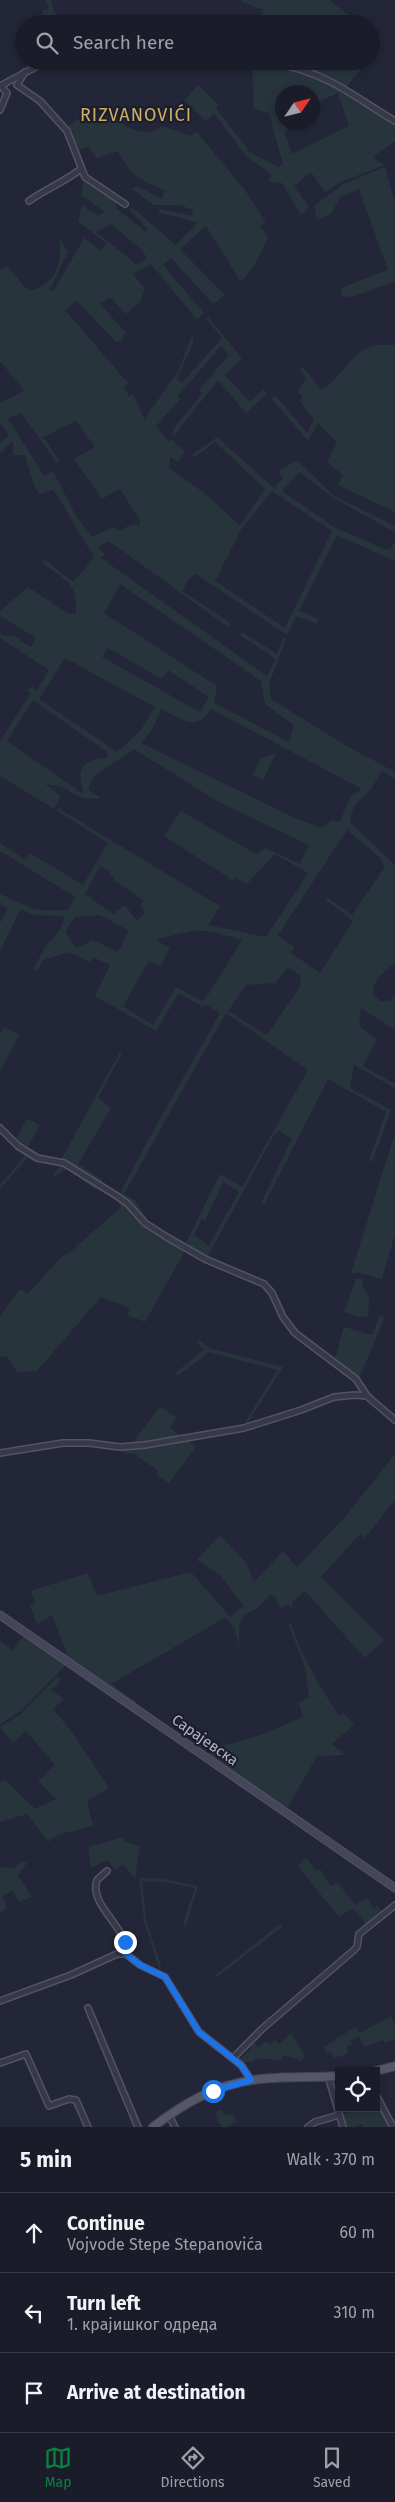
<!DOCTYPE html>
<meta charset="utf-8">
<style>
body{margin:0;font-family:"Fira Sans",sans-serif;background:#272936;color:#f1f3f6}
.controls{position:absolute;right:15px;bottom:15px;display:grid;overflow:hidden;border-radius:0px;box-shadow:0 2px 8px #0003}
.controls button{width:45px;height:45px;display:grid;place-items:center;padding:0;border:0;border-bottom:1px solid #383a47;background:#1a1c2a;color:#f1f3f6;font:25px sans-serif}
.compass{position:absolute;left:275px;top:85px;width:45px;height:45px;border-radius:50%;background:#1a1c2a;box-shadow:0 2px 8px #0003;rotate:55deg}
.stop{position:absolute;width:15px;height:15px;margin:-11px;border:4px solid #1a73e8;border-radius:50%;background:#fff}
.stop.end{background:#1a73e8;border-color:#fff;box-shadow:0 1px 5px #0008}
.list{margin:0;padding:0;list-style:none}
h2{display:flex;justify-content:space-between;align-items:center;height:65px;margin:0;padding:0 20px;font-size:21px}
h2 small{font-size:16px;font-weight:400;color:#9fa1a8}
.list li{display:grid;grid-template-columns:32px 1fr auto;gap:15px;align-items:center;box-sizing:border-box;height:80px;padding:0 20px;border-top:1px solid #383a47}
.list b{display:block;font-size:19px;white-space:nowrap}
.list p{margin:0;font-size:16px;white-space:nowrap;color:#9fa1a8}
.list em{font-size:16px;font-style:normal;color:#9fa1a8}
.icon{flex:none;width:28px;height:28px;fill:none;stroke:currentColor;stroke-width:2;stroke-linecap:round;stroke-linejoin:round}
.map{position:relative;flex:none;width:395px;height:2127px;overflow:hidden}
.search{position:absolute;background:#1a1c2a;box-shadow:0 2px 8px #0003;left:15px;right:15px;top:15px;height:55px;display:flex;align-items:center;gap:12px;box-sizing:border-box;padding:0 18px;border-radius:28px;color:#9fa1a8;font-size:19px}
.sheet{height:305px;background:#1a1c2a}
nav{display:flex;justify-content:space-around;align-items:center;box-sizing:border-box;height:70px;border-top:1px solid #383a47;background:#1a1c2a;font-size:14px;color:#9fa1a8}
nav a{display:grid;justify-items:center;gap:2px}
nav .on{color:#0b8043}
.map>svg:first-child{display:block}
.green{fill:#28343c;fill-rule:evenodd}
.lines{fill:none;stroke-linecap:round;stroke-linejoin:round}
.minor-casing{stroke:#525363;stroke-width:8}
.secondary-casing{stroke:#525363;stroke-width:9}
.primary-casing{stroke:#404251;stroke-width:10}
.minor{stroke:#373848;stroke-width:5}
.secondary{stroke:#45465b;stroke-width:7}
.primary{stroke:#555768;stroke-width:8}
.route{stroke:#1a73e8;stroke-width:6}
.labels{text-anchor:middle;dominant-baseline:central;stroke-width:4.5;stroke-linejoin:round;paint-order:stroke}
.street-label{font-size:15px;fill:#b2b3c4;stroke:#1c1e2d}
.quarter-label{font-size:18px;letter-spacing:1px;fill:#cab167;stroke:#1c1e2d}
</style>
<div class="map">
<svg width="395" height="2127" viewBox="0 0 395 2127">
<rect width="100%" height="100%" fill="#232638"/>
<g class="green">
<path d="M45 0H52L51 1 57 18 53 19 54 24H43L46 22 42 11 49 8Z"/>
<path d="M242 0H329L361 24H259L263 10 242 2Z"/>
<path d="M250 61H367L345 89 309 70Z"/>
<path d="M252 65C315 66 344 94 395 125V141L374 156 376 161 384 165 341 182 325 192 311 172 294 186 309 207 301 215 282 183 269 182 271 174 246 156 214 113 206 121 185 100 198 85 218 105 216 108 250 152 278 167 283 164 269 113 254 109ZM282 92H312L313 104 338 93 349 126 292 154 285 133 288 130 282 122Z"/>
<path d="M104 115C124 122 140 142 162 126L190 136 196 131 244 189 266 222 260 226 268 238 254 266 241 282 206 226 180 249 225 295 213 304 171 258 163 265 204 313 197 320 151 264 133 274 145 289 140 302 126 314 110 297 100 304 125 332 122 340 116 342 77 301 65 310 128 383 124 387 129 397 133 394 144 419 178 372 193 332V343L177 379 182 383 222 338 206 319 208 317 242 358 225 375 250 402 264 389 267 394 246 413 218 380 173 437 174 428 202 394 199 390 229 355 221 346 178 396 180 399 156 426 169 442 171 439 185 451 178 462 170 457 169 468 207 495 240 526 265 489 215 442 195 457 192 455 217 437 274 488 283 478 278 472 297 460 334 496 395 526V532L335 499 299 472 282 491 334 527 384 549H390L395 542V561L337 535 299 611 319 619 317 624 296 616 287 635 196 574 189 579 182 591 230 623 228 627 109 541 98 547 105 555 101 558 267 676 276 659 240 635 242 632 277 654 284 637 286 639 269 684 271 699 345 745 395 772V779L382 771 371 789 354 806 350 822 395 865V963C384 973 373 978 373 994L380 1001H389L395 995V1030L361 1008 359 1026 377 1039 363 1066 395 1084V1088L354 1065 350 1088 391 1110 372 1162 369 1160 386 1112 328 1079 264 1205 261 1203 292 1139 280 1131 275 1133 207 1258 187 1247 145 1322 127 1315 130 1308 101 1297 37 1371 17 1372 6 1356 0 1357V1316L20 1289 28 1294 62 1256 69 1253 121 1207 115 1196 118 1197 153 1131 220 1013 205 1004 203 1007 179 993 156 1031 95 996 110 965 93 957 90 962 69 952 43 960 37 971 33 970 45 947 60 930 65 916 36 915 20 910 0 951V923L8 908 0 904V894L36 910H68L75 897 0 851V843L26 860 30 853 83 885 108 843 57 811 58 808 220 906 208 925 266 937 308 873 275 854 247 884 235 877 234 881 164 836 181 811 256 854 265 848 300 864 309 845 219 802 134 749 93 777 88 790 100 797 99 799 81 798 61 786 45 784 61 796 54 809 0 776V741L31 693 26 691 32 687 37 690 49 670 0 638V633L5 636H14L31 647 36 638 0 616V611L28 587 69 614 76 613C78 582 65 581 43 563L45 560 73 582C79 573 91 565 94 555 77 533 69 512 53 490L40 494 35 488 25 455H13V441L0 453V443L9 435 0 423V403L24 391 0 361V271L7 266 25 287 32 290C57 284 63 259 59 237L68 252 50 289 53 292 84 238 100 250 107 244 78 221 82 205 99 216 105 212 81 195 84 179 117 200 116 208 146 232 148 230 129 209 133 208 176 245 198 223 158 212 159 209 193 216 192 210 181 205H154L132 189 137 186 162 199 165 190C140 180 130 176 118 151L97 158 88 147 78 150 67 127 77 120ZM111 224 142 250 147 258 137 265 96 232ZM21 413 57 463 60 462 43 437 76 421 95 447 74 459 102 499 120 489 140 520 139 526 133 524 120 530 113 527 92 537 75 514 53 471 44 476 8 418ZM272 491 332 531 285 628 215 581 242 528ZM120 584 261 681 265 704 294 725 289 742 214 703 217 686 104 613ZM108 648 162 679 168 670 209 697 200 712 102 657ZM65 658 155 707 140 731 117 752 39 699ZM33 700 107 752V758C92 758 77 764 81 782 81 786 84 788 83 794L7 741ZM161 709C182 719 195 733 211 709L362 789 350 797 340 822 332 820 321 828 297 819 141 743 153 728ZM347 830 379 857 385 867 352 915 327 897 326 900 353 921 320 973 291 953 294 947 278 935ZM100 866 109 871 114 880 144 901 140 904 145 912 137 921 125 905 113 914 85 894ZM100 915 129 931 118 952 93 940 76 948 65 931 75 917ZM195 930 214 932 242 940 208 995 202 1001 176 987 153 1025 123 1006 149 961 160 967 170 948 157 941 158 939ZM288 967 300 975 301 985 267 1035 228 1011 246 985 275 983ZM226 1013 308 1070 242 1187 220 1174 186 1243 148 1222 136 1201 124 1194ZM223 1182 239 1192 209 1246 194 1235 202 1219 205 1221Z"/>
<path d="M385 167 395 203V281L355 296 343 297 341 288 388 270 359 189 340 197 331 214 317 220 314 206 344 184Z"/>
<path d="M377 345H395V512L338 485 343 475 327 462 337 442 318 423 308 441 272 399 275 395 307 433 314 419 299 400 303 397 298 392 306 378 299 369 303 367 321 390C343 379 351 348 377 345Z"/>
<path d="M276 753 263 780 253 775 260 759Z"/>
<path d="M4 1027 19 1035 0 1072V1035Z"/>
<path d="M120 1052 122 1053 98 1098 111 1108 78 1164 102 1180 106 1189 99 1186 96 1190 67 1169 52 1178 60 1165 55 1161 30 1155 0 1189V1185L25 1156 0 1133V1123L3 1124 1 1128 15 1140 27 1119 40 1125 28 1147 46 1157 62 1158Z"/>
<path d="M395 1133V1234L382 1279 357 1272 356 1274 351 1273Z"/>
<path d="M362 1278 363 1287 369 1296 368 1316 360 1317 344 1312 356 1279Z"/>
<path d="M380 1315 384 1319 359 1378 377 1400 395 1415V1419C374 1400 357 1379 334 1362L344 1327 372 1335Z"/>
<path d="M200 1340 209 1348 283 1367 246 1426 242 1427 277 1370 209 1352 178 1376 175 1373 204 1350 196 1342Z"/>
<path d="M160 1406 176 1418 170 1428 196 1447 169 1483 156 1474 159 1471 134 1454 122 1453 120 1446H130Z"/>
<path d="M395 1454V1500L365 1538 360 1534 321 1577 384 1640 365 1658 305 1591 292 1602 293 1610 288 1604 281 1609 275 1597 270 1595 256 1609 243 1616 239 1626V1647L235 1630 226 1617 111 1684 136 1702 134 1704 59 1653H67L52 1615 37 1624 30 1606 36 1603 30 1591 88 1573 97 1596 191 1572 230 1617 244 1606 219 1574 197 1560 220 1535 247 1564 254 1582 283 1551 297 1567 345 1517Z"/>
<path d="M288 1623 291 1624C303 1658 319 1686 339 1716L344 1713 354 1725 332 1744 345 1755 317 1756 287 1808 318 1829 317 1832 206 1755 218 1747 261 1735 303 1717 299 1703 309 1697 305 1668Z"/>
<path d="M25 1635 67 1664 19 1712 0 1724V1641L12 1650Z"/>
<path d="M58 1676 61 1680 51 1690 64 1699 53 1709 71 1731 109 1788 87 1801 93 1826 57 1835 48 1842 27 1814 0 1822V1782L5 1780 35 1809 56 1799 38 1781 55 1765 26 1731 13 1743 0 1727 20 1715Z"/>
<path d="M124 1837V1841L140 1846 135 1878 123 1864 115 1870 108 1860 91 1868 88 1847Z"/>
<path d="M306 1858 317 1871 320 1869 331 1886 338 1883 355 1905 367 1898 374 1909 378 1906 383 1913 367 1926 353 1908 339 1917 298 1866Z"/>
<path d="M22 1862 27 1863 18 1875 32 1897 19 1902 13 1891 2 1896 7 1908 0 1913V1867L13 1868Z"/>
<path d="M139 1878 164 1879 198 1886 186 1927 183 1923 195 1888 164 1882 142 1881 146 1920 161 1966 160 1971 144 1921Z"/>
<path d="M280 1924 282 1927 216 1978 214 1976Z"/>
<path d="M391 2016 395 2027V2039L384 2043 383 2040 364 2047 359 2037 351 2040 352 2045 347 2046 348 2054 333 2058 331 2052 327 2053 324 2047 355 2027 360 2033Z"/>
<path d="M291 2033 306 2057 301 2059 302 2061 282 2055 281 2060 255 2058V2061L239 2063 238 2061 250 2050 253 2041 258 2047 267 2041 270 2045 275 2040 279 2044Z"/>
<path d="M379 2102 389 2121 395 2118V2127L391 2125 385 2127H363L362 2124 354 2127H344L340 2114 349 2112 348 2108H376V2103Z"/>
<path d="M222 2110 225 2116 233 2114 236 2122 227 2127H221L215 2112Z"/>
</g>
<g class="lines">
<g class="minor-casing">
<g id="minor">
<path d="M238 61C255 65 272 62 288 66 333 77 356 98 395 121"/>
<path d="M25 72 17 85 40 101 67 131 85 177 125 204"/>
<path d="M0 86 47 61"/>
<path d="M0 110 7 93 1 86"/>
<path d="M29 201C46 189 64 182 81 169"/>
<path d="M0 1128 18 1146 37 1158 64 1163 117 1196 128 1204 145 1223 165 1236 205 1259 264 1284 272 1293 283 1317 295 1333 356 1379 367 1396"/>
<path d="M0 1453 63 1443H89L120 1447 145 1445 244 1428 301 1410 334 1397 355 1395 367 1396 395 1420"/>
<path d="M107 1871 97 1880C88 1906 129 1927 125 1953"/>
<path d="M0 2001 71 1975 117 1954H126L140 1965 165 1977 199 2032 241 2065 251 2080"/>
<path d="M88 2008 138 2127"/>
<path d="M233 2058 263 2028 353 1951 357 1947 359 1934 395 1905"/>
<path d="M0 2063 26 2054 49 2106 69 2099 76 2100 88 2127"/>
<path d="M328 2076 343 2127"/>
<path d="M376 2095 393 2127"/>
<path d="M169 2115 175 2127"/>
<path d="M308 2127 315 2122 339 2115"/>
</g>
</g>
<g class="secondary-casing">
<path id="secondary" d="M0 1615 395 1888"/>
</g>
<g class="primary-casing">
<g id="primary">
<path d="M376 2071 395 2066"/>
<path d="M153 2127C183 2104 215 2085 253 2080 282 2076 310 2078 339 2076"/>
</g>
</g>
<use href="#minor" class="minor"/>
<use href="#secondary" class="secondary"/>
<use href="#primary" class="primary"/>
</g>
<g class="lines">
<path class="route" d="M125 1942V1953L140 1965 165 1977 199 2032 241 2065 251 2080 213 2091"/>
</g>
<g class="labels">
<g class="street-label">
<text transform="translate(205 1740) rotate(35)">Сарајевска</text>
</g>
<g class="quarter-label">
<text x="136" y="115">RIZVANOVIĆI</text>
</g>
</g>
</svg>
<div class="controls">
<button><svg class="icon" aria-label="locate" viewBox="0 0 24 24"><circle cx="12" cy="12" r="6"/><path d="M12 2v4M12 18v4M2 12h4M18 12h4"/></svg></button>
</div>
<svg class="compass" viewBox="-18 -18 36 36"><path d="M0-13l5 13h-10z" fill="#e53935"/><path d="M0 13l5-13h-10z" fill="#9fa1a8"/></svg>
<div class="stop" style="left:213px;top:2091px"></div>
<div class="stop end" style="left:125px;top:1942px"></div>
<div class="search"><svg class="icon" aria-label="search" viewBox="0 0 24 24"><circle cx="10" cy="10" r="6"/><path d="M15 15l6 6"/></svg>Search here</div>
</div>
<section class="sheet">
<h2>5 min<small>Walk · 370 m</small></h2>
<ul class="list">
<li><svg class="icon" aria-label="ahead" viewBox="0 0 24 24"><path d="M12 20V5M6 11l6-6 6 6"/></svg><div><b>Continue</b><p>Vojvode Stepe Stepanovića</p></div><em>60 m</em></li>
<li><svg class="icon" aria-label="left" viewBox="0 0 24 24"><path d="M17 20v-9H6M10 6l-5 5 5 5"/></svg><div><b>Turn left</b><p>1. крајишког одреда</p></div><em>310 m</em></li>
<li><svg class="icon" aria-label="arrive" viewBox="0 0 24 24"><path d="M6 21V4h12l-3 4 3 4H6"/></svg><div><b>Arrive at destination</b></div></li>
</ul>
</section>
<nav>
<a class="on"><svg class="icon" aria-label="map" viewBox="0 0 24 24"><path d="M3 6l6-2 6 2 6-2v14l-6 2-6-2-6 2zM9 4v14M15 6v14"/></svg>Map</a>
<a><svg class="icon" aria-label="directions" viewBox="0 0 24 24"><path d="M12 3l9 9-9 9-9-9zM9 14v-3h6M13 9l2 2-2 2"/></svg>Directions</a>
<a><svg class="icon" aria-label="saved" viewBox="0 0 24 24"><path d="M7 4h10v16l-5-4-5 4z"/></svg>Saved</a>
</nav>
